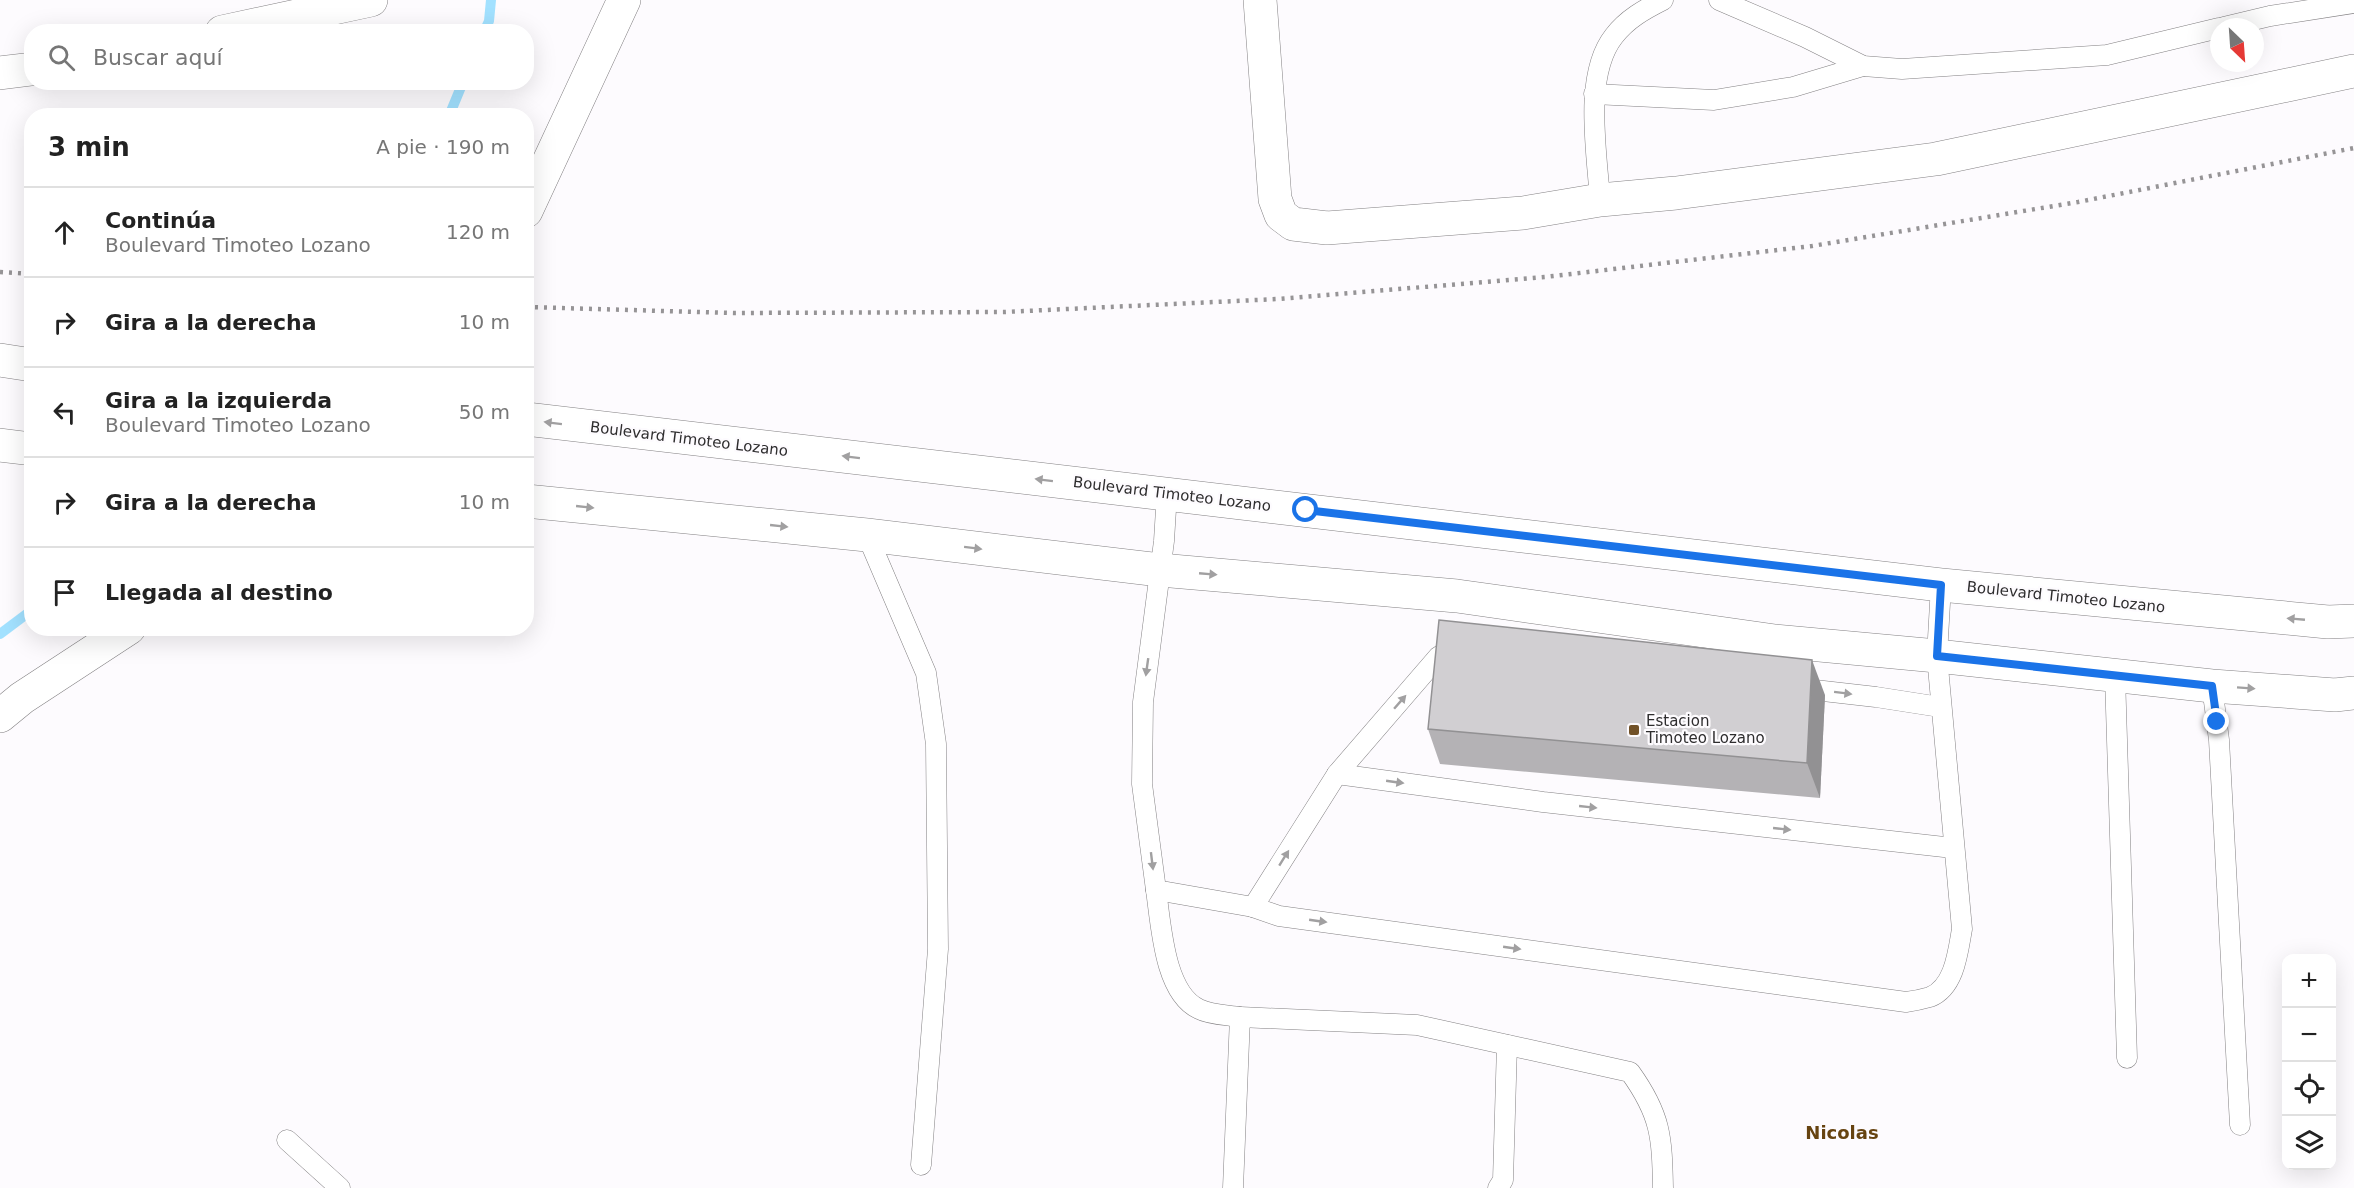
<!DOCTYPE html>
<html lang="es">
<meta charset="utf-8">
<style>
body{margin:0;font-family:"DejaVu Sans",sans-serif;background:#f6f6f6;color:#222}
.controls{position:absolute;right:18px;bottom:18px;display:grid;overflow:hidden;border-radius:12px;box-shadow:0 6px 24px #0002}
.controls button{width:54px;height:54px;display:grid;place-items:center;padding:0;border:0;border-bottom:2px solid #e0e0e0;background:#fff;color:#222;font:30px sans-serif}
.compass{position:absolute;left:2210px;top:18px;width:54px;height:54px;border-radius:50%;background:#fff;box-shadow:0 6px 24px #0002;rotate:155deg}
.stop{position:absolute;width:18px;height:18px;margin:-14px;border:4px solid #1a73e8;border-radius:50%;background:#fff}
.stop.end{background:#1a73e8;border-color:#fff;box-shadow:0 2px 6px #0008}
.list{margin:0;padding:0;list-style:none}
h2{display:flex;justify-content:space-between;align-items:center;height:78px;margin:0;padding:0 24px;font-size:26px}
h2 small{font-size:20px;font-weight:400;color:#767676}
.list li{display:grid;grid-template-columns:39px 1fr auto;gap:18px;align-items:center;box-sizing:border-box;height:90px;padding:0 24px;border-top:2px solid #e0e0e0}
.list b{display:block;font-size:22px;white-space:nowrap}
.list p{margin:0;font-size:20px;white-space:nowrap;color:#767676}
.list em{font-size:20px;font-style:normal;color:#767676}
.icon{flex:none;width:33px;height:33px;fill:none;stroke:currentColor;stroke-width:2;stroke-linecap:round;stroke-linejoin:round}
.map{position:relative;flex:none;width:2354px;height:1188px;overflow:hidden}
.search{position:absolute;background:#fff;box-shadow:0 6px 24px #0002;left:24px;top:24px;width:510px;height:66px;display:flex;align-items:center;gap:15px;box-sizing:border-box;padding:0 21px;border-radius:24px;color:#767676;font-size:22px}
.panel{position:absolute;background:#fff;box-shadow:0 6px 24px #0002;left:24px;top:108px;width:510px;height:528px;border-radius:24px}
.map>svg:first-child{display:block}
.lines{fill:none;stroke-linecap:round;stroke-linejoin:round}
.stream{stroke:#a2e1ff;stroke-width:10}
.service-casing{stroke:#838183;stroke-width:21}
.minor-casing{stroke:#838183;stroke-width:34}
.tertiary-casing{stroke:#838183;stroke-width:34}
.primary-casing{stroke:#838183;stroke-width:34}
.service{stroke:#fff;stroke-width:20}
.minor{stroke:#fff;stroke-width:33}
.tertiary{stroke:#fff;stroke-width:33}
.primary{stroke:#fff;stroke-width:33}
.rail{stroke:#969496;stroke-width:4.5;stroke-dasharray:3 6;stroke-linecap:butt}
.wall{fill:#b4b2b5}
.shaded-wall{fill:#929193}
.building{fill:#d1cfd2;stroke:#929193;stroke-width:1.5}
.oneway{fill:#a1a0a1}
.route{stroke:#1a73e8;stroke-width:8}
.poi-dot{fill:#715127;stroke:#fdfbfe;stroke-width:2}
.labels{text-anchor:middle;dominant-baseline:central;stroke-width:4.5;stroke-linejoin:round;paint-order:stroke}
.street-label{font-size:15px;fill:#2e2d2e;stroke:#fdfbfe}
.poi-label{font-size:15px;fill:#2e2d2e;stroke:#fdfbfe;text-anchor:start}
.quarter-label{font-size:18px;font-weight:bold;fill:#664310;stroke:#fdfbfe}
</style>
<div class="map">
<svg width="2354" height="1188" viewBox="0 0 2354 1188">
<rect width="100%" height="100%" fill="#fdfbfe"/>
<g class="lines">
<g class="stream">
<path d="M484 32 489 21 491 0"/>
<path d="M449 116 463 82"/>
<path d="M0 634 32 610"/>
</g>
<g class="service-casing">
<g id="service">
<path d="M1719 0 1805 37 1863 66 1902 69 2107 55 2219 28"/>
<path d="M2224 27 2270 16 2354 3"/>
<path d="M1594 94 1714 100 1793 87 1863 66"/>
<path d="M1600 200C1597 152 1583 75 1614 36 1627 19 1645 9 1663 0"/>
<path d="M1167 493 1164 541 1143 702 1142 784 1156 890 1253 907 1279 916 1906 1002C1914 1001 1923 999 1930 997 1955 987 1958 951 1962 929L1937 656 1941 585"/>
<path d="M867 535 926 673 936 744 938 949 921 1165"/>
<path d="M2115 676 2127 1058"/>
<path d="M2212 686 2219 740 2240 1125"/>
<path d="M1797 688 1876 697 1940 707"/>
<path d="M1337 774 1543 802 1953 848"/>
<path d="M1156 890C1161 924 1164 993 1199 1009 1210 1015 1228 1015 1240 1017"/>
<path d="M1253 907 1337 774 1438 657 1444 653 1457 650"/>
<path d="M287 1140 340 1188"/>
<path d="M1233 1188 1240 1017 1417 1025 1630 1072C1661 1115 1662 1137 1663 1188"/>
<path d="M1498 1188 1503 1180 1507 1045"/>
</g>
</g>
<g class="minor-casing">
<g id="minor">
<path d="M1260 0 1275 199 1281 215 1293 224 1327 228 1523 213 1600 200 1676 193 1936 159 2354 71"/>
<path d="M222 32 371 0"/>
<path d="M0 73 32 69"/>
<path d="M526 211 624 0"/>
</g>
</g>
<g class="tertiary-casing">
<path id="tertiary" d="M0 716 22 698 129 628"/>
</g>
<g class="primary-casing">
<g id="primary">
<path d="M0 360 32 365"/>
<path d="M526 419 1941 585 2328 622 2354 621"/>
<path d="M0 445 32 449"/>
<path d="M526 501 867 535 1160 570 1457 596 1775 641 1937 656 2212 686 2335 695 2354 693"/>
</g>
</g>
<use href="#service" class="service"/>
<use href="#minor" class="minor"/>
<use href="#tertiary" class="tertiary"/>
<use href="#primary" class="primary"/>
<g class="rail">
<path d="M0 272 32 274"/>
<path d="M526 307 734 313 1004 312 1278 299 1545 277 1812 246 2078 202 2354 148"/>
</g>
</g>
<path class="wall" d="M1825 695 1820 798 1440 764 1428 729Z"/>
<path class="shaded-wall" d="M1812 660 1825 695 1820 798 1807 763Z"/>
<path class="building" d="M1439 620 1812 660 1807 763 1428 729Z"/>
<defs><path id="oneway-solid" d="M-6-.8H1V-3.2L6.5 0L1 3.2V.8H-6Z" transform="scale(1.5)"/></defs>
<g class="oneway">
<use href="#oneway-solid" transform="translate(553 423) rotate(-173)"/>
<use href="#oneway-solid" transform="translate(851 457) rotate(-173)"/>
<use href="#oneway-solid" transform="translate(1044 480) rotate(-173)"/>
<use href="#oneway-solid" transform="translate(585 507) rotate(6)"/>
<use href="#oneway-solid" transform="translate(779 526) rotate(6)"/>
<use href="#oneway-solid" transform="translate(973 548) rotate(7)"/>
<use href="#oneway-solid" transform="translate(1208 574) rotate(5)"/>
<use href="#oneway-solid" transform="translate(2296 619) rotate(-175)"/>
<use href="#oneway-solid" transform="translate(1147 667) rotate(98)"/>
<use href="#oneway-solid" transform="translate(2246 688) rotate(4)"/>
<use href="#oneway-solid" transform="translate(1843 693) rotate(7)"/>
<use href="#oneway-solid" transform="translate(1400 702) rotate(-49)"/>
<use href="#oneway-solid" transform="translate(1395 782) rotate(8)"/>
<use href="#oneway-solid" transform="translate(1588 807) rotate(6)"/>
<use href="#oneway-solid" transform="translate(1782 829) rotate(6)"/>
<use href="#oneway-solid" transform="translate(1284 858) rotate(-58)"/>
<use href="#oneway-solid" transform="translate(1152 861) rotate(83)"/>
<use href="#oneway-solid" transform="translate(1318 921) rotate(8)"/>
<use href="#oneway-solid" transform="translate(1512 948) rotate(8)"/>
</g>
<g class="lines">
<path class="route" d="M1306 510 1941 585 1937 656 2212 686 2217 722"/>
</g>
<rect class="poi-dot" x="1628" y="724" width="12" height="12" rx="3"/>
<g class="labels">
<g class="street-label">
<text transform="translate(689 439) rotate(7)">Boulevard Timoteo Lozano</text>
<text transform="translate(1172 494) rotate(7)">Boulevard Timoteo Lozano</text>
<text transform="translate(2066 597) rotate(6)">Boulevard Timoteo Lozano</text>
</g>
<g class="poi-label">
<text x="1646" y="721">Estacion<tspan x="1646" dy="17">Timoteo Lozano</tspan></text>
</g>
<g class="quarter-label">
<text x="1842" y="1132">Nicolas</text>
</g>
</g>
</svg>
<div class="controls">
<button>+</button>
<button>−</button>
<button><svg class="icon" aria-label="locate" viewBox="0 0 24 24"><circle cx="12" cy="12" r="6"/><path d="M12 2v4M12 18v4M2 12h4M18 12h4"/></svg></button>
<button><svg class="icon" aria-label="layers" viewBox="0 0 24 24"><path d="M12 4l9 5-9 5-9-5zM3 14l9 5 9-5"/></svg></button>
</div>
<svg class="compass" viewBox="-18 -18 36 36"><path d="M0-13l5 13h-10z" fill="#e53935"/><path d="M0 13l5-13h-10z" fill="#767676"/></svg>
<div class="stop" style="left:1306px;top:510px"></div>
<div class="stop end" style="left:2217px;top:722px"></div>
<div class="search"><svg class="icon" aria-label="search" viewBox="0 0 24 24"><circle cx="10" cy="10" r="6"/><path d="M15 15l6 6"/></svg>Buscar aquí</div>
<section class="panel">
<h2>3 min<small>A pie · 190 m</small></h2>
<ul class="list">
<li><svg class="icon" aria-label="ahead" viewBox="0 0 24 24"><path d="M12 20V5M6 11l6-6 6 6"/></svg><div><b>Continúa</b><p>Boulevard Timoteo Lozano</p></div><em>120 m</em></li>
<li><svg class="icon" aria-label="right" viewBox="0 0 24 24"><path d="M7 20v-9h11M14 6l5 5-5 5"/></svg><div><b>Gira a la derecha</b></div><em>10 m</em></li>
<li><svg class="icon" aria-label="left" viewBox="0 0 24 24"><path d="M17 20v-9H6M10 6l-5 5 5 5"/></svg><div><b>Gira a la izquierda</b><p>Boulevard Timoteo Lozano</p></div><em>50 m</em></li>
<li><svg class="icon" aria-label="right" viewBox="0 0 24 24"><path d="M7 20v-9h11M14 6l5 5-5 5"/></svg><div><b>Gira a la derecha</b></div><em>10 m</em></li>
<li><svg class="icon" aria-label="arrive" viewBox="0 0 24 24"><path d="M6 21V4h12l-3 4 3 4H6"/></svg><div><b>Llegada al destino</b></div></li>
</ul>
</section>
</div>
